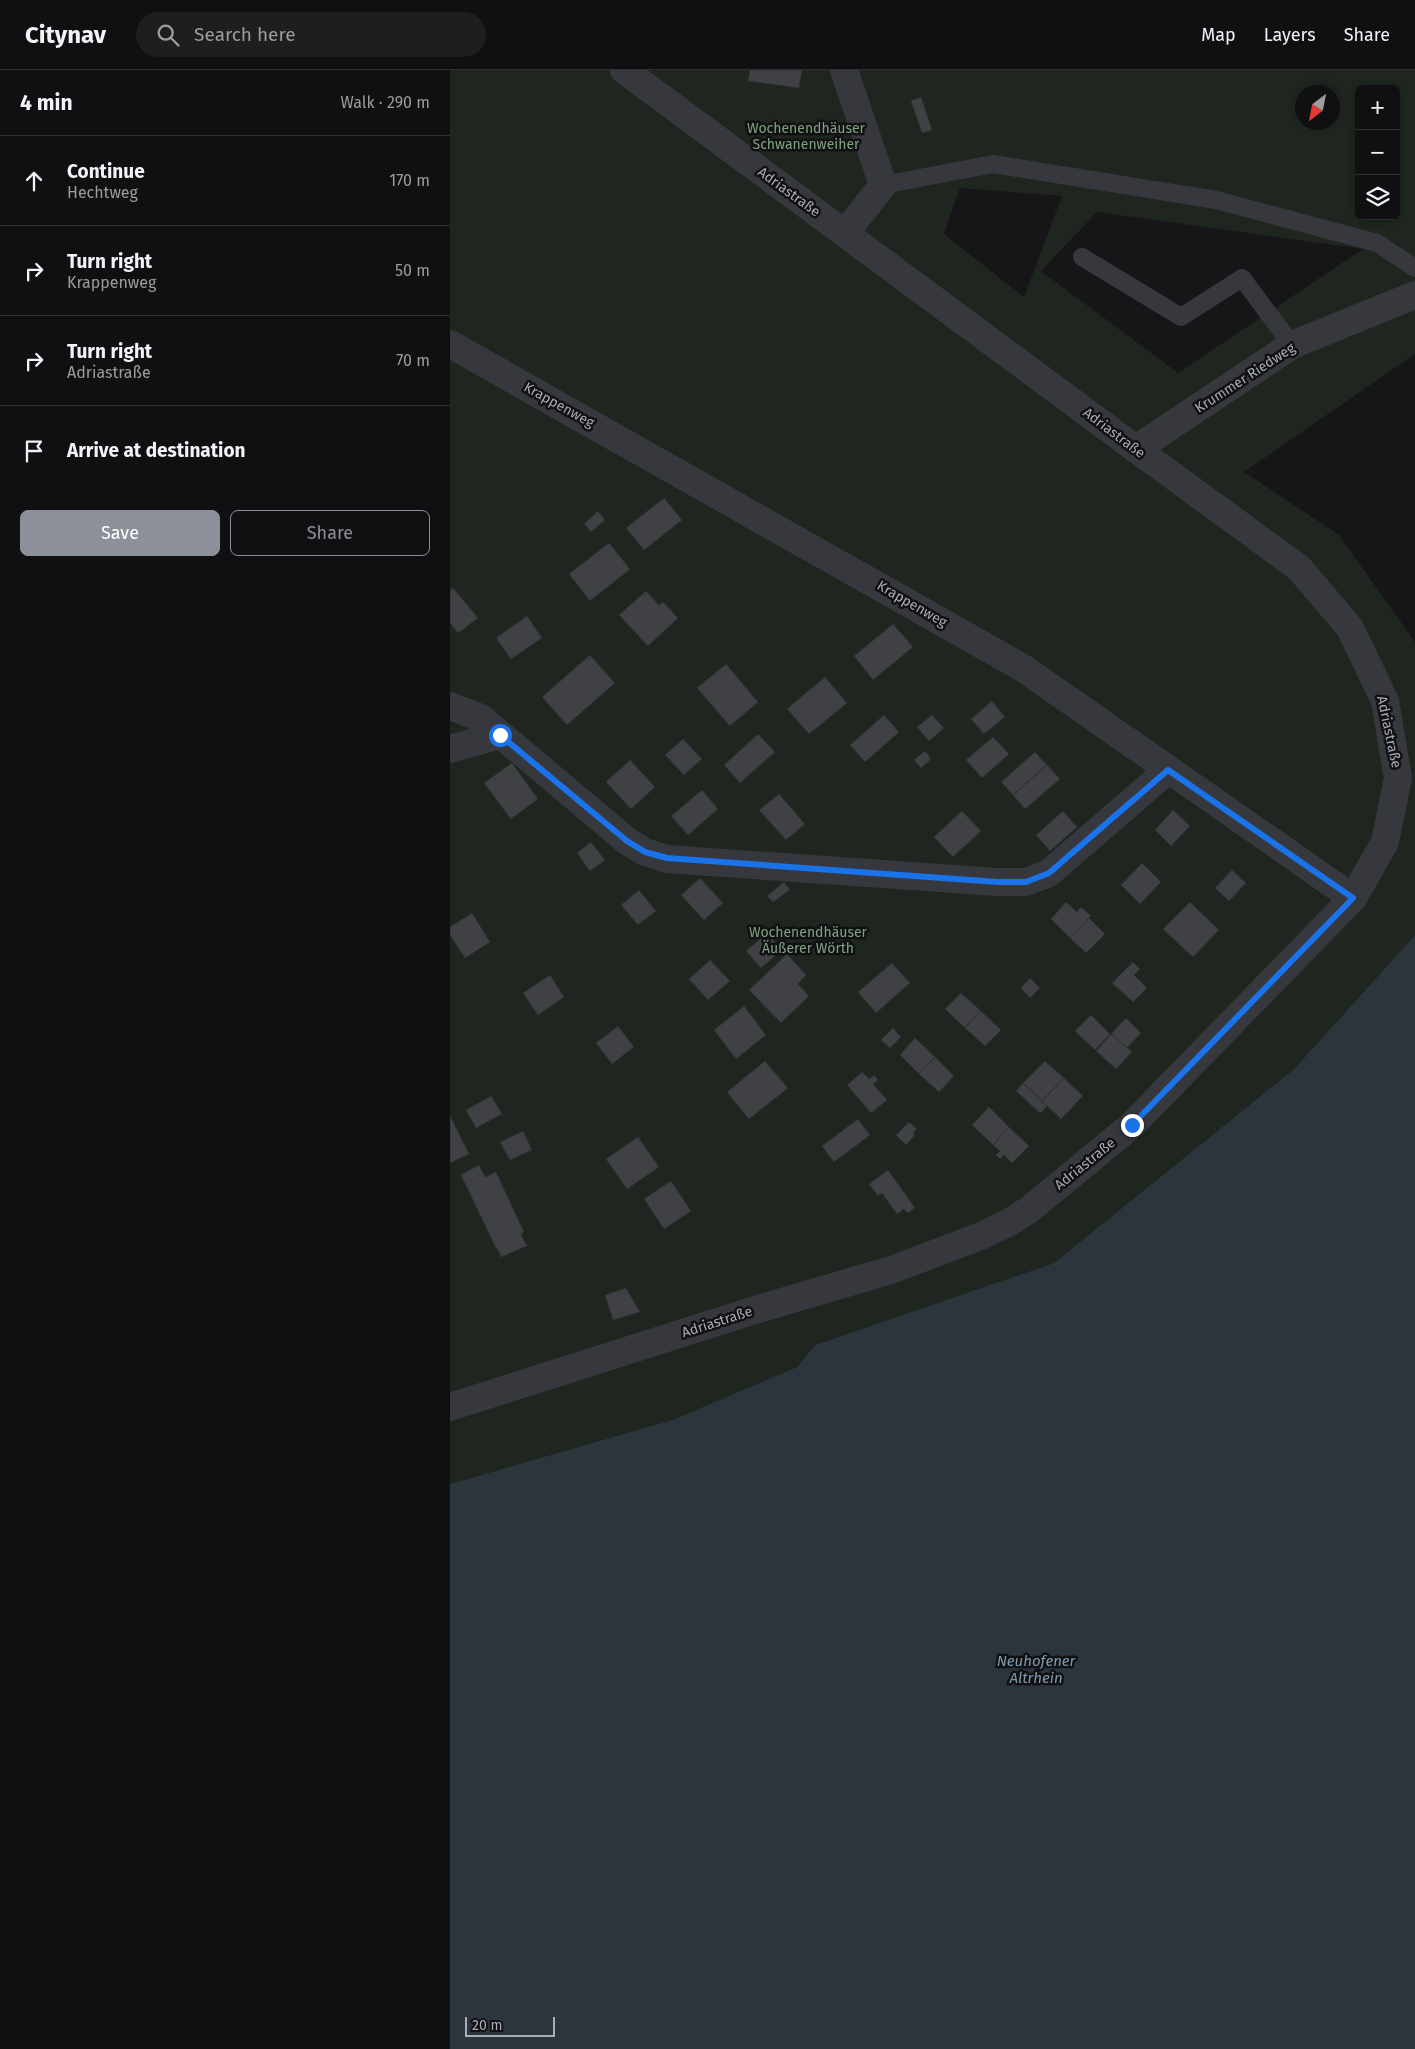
<!DOCTYPE html>
<meta charset="utf-8">
<style>
body{margin:0;font-family:"Fira Sans",sans-serif;background:#1e1e20;color:#f1f3f6}
.controls{position:absolute;right:15px;top:15px;display:grid;overflow:hidden;border-radius:8px;box-shadow:0 2px 8px #0003}
.controls button{width:45px;height:45px;display:grid;place-items:center;padding:0;border:0;border-bottom:1px solid #303032;background:#101012;color:#f1f3f6;font:25px sans-serif}
.compass{position:absolute;left:845px;top:15px;width:45px;height:45px;border-radius:50%;background:#101012;box-shadow:0 2px 8px #0003;rotate:212deg}
.scale{position:absolute;left:15px;bottom:12px;width:90px;box-sizing:border-box;padding-left:5px;border:2px solid #a8adb8;border-top:0;font-size:14px;line-height:18px;white-space:nowrap;color:#a8adb8;-webkit-text-stroke:4px #111113;paint-order:stroke}
.stop{position:absolute;width:15px;height:15px;margin:-11px;border:4px solid #1a73e8;border-radius:50%;background:#fff}
.stop.end{background:#1a73e8;border-color:#fff;box-shadow:0 1px 5px #0008}
.list{margin:0;padding:0;list-style:none}
h2{display:flex;justify-content:space-between;align-items:center;height:65px;margin:0;padding:0 20px;font-size:21px}
h2 small{font-size:16px;font-weight:400;color:#9c9d9f}
.list li{display:grid;grid-template-columns:32px 1fr auto;gap:15px;align-items:center;box-sizing:border-box;height:90px;padding:0 20px;border-top:1px solid #303032}
.list b{display:block;font-size:19px;white-space:nowrap}
.list p{margin:0;font-size:16px;white-space:nowrap;color:#9c9d9f}
.list em{font-size:16px;font-style:normal;color:#9c9d9f}
.actions{display:flex;gap:10px;padding:15px 20px}
.actions a{flex:1;padding:11px 0;border:1px solid #8c9099;border-radius:8px;text-align:center;font-size:18px;color:#8c9099}
.actions .main{background:#8c9099;color:#fff}
.icon{flex:none;width:28px;height:28px;fill:none;stroke:currentColor;stroke-width:2;stroke-linecap:round;stroke-linejoin:round}
.map{position:relative;flex:none;width:965px;height:1979px;overflow:hidden}
header{display:flex;align-items:center;gap:30px;box-sizing:border-box;height:70px;padding:0 25px;background:#101012;border-bottom:1px solid #303032}
header strong{font-size:24px}
nav{display:flex;gap:28px;margin-inline-start:auto;font-size:18px}
.search{width:350px;height:45px;background:#1e1e20;display:flex;align-items:center;gap:12px;box-sizing:border-box;padding:0 18px;border-radius:28px;color:#9c9d9f;font-size:19px}
main{display:flex}
aside{flex:1;background:#101012}
.map>svg:first-child{display:block}
.green{fill:#1e261f;fill-rule:evenodd}
.water{fill:#2c353c}
.building{fill:#404145;stroke:#303034}
.lines{fill:none;stroke-linecap:round;stroke-linejoin:round}
.lane{stroke:#37383d;stroke-width:18}
.street{stroke:#37383d;stroke-width:28}
.route{stroke:#1a73e8;stroke-width:6}
.labels{text-anchor:middle;dominant-baseline:central;stroke-width:5;stroke-linejoin:round;paint-order:stroke}
.park-label{font-size:14px;fill:#7fa381;stroke:#111113}
.street-label{font-size:14px;fill:#a8adb8;stroke:#111113}
.water-label{font-size:15px;font-style:italic;fill:#7f9bb3;stroke:#111113}
</style>
<header>
<strong>Citynav</strong>
<div class="search"><svg class="icon" aria-label="search" viewBox="0 0 24 24"><circle cx="10" cy="10" r="6"/><path d="M15 15l6 6"/></svg>Search here</div>
<nav><a>Map</a><a>Layers</a><a>Share</a></nav>
</header>
<main>
<aside>
<h2>4 min<small>Walk · 290 m</small></h2>
<ul class="list">
<li><svg class="icon" aria-label="ahead" viewBox="0 0 24 24"><path d="M12 20V5M6 11l6-6 6 6"/></svg><div><b>Continue</b><p>Hechtweg</p></div><em>170 m</em></li>
<li><svg class="icon" aria-label="right" viewBox="0 0 24 24"><path d="M7 20v-9h11M14 6l5 5-5 5"/></svg><div><b>Turn right</b><p>Krappenweg</p></div><em>50 m</em></li>
<li><svg class="icon" aria-label="right" viewBox="0 0 24 24"><path d="M7 20v-9h11M14 6l5 5-5 5"/></svg><div><b>Turn right</b><p>Adriastraße</p></div><em>70 m</em></li>
<li><svg class="icon" aria-label="arrive" viewBox="0 0 24 24"><path d="M6 21V4h12l-3 4 3 4H6"/></svg><div><b>Arrive at destination</b></div></li>
</ul>
<div class="actions"><a class="main">Save</a><a>Share</a></div>
</aside>
<div class="map">
<svg width="965" height="1979" viewBox="0 0 965 1979">
<rect width="100%" height="100%" fill="#161618"/>
<path class="green" d="M0 0H965V284L794 402 889 465 965 572V865L844 999 604 1193 365 1275 347 1297 222 1350 0 1414ZM909 19H946V146H909ZM852 22H882V52H852ZM510 118 612 126 574 227 494 164ZM647 142 913 179 728 303 591 201Z"/>
<path class="water" d="M965 865V1979H0V1414L222 1350 347 1297 365 1275 604 1193 844 999Z"/>
<g class="building">
<path d="M300 0H352L349 18 298 11Z"/>
<path d="M471 27 482 60 472 63 461 31Z"/>
<path d="M214 428 232 450 194 480 176 458Z"/>
<path d="M148 441 155 450 141 462 134 454Z"/>
<path d="M159 473 180 499 140 531 119 504Z"/>
<path d="M3 518 28 548 8 563 0 553V520Z"/>
<path d="M196 521 209 535 213 532 228 548 198 576 169 545Z"/>
<path d="M77 546 92 568 61 589 46 568Z"/>
<path d="M443 554 463 577 423 610 404 586Z"/>
<path d="M140 585 165 613 117 655 92 627Z"/>
<path d="M276 594 308 632 280 656 247 618Z"/>
<path d="M375 607 397 633 359 664 337 639Z"/>
<path d="M542 631 555 647 534 664 521 649Z"/>
<path d="M434 645 449 662 415 692 400 675Z"/>
<path d="M482 645 494 658 479 671 467 657Z"/>
<path d="M308 664 325 682 290 713 274 695Z"/>
<path d="M543 667 559 684 532 708 516 690Z"/>
<path d="M233 669 252 689 234 705 215 685Z"/>
<path d="M475 681 481 689 471 698 464 690Z"/>
<path d="M585 682 597 695 563 725 551 712Z"/>
<path d="M180 690 205 717 181 739 156 712Z"/>
<path d="M62 693 88 729 61 749 34 713Z"/>
<path d="M597 695 610 709 575 739 563 725Z"/>
<path d="M252 720 268 739 238 765 221 746Z"/>
<path d="M329 724 355 754 336 770 309 740Z"/>
<path d="M723 740 740 756 721 776 705 760Z"/>
<path d="M512 741 531 761 503 787 484 767Z"/>
<path d="M613 741 627 757 600 781 586 765Z"/>
<path d="M141 772 155 790 140 801 127 783Z"/>
<path d="M692 793 711 812 690 834 671 815Z"/>
<path d="M782 800 796 813 779 831 765 818Z"/>
<path d="M250 808 273 833 254 850 231 825Z"/>
<path d="M334 812 340 820 323 832 317 826Z"/>
<path d="M189 820 206 841 188 855 171 835Z"/>
<path d="M616 832 627 842 631 837 641 846 620 868 601 849Z"/>
<path d="M740 832 769 860 743 887 713 859Z"/>
<path d="M22 843 40 872 15 888 0 865V857Z"/>
<path d="M639 848 655 864 636 883 620 868Z"/>
<path d="M317 863 332 880 311 898 296 881Z"/>
<path d="M337 884 356 905 348 914 359 926 331 953 299 920Z"/>
<path d="M260 890 280 911 258 930 239 909Z"/>
<path d="M683 892 690 899 684 905 697 918 683 932 662 913Z"/>
<path d="M442 893 460 913 426 943 408 922Z"/>
<path d="M100 905 114 927 88 945 73 923Z"/>
<path d="M580 908 590 918 580 928 571 918Z"/>
<path d="M511 923 531 941 515 958 495 939Z"/>
<path d="M294 936 316 965 286 989 264 960Z"/>
<path d="M531 941 551 960 535 976 515 958Z"/>
<path d="M641 945 660 964 645 980 625 961Z"/>
<path d="M676 948 691 963 677 978 661 964Z"/>
<path d="M168 956 184 977 162 994 146 973Z"/>
<path d="M443 958 451 967 440 978 431 970Z"/>
<path d="M661 964 682 982 666 999 646 981Z"/>
<path d="M465 968 485 987 469 1004 450 985Z"/>
<path d="M485 987 504 1006 489 1022 469 1004Z"/>
<path d="M315 991 338 1018 299 1049 277 1022Z"/>
<path d="M595 991 614 1008 592 1031 573 1013Z"/>
<path d="M412 1002 419 1009 424 1005 428 1010 423 1014 437 1030 421 1043 397 1015Z"/>
<path d="M614 1008 633 1026 611 1049 592 1031Z"/>
<path d="M573 1013 597 1036 590 1043 566 1021Z"/>
<path d="M41 1026 52 1044 26 1058 16 1040Z"/>
<path d="M539 1037 559 1057 543 1075 522 1055Z"/>
<path d="M0 1046 19 1084 0 1093Z"/>
<path d="M408 1049 420 1065 384 1092 372 1076Z"/>
<path d="M459 1052 467 1059 463 1063 465 1065 456 1075 446 1065Z"/>
<path d="M559 1057 579 1076 562 1093 554 1085 550 1089 546 1085 550 1081 543 1075Z"/>
<path d="M73 1061 82 1080 60 1090 50 1072Z"/>
<path d="M188 1067 209 1097 177 1119 156 1089Z"/>
<path d="M29 1095 35 1107 46 1102 74 1162 71 1164 76 1175H79L49 1188 51 1186 47 1178H46L11 1105Z"/>
<path d="M438 1100 465 1138 458 1143 454 1139 447 1144 432 1123 428 1126 419 1114Z"/>
<path d="M221 1111 241 1141 214 1159 194 1129Z"/>
<path d="M176 1218 190 1242 163 1250 155 1225Z"/>
</g>
<g class="lines">
<g class="lane">
<path d="M433 115 543 94 766 130 927 173 965 198"/>
<path d="M632 187 731 247 792 208 842 275"/>
</g>
<g class="street">
<path d="M394 0 433 115 395 163"/>
<path d="M0 274 573 598 903 828"/>
<path d="M686 379 842 275 965 225"/>
<path d="M0 636 31 648 177 771 195 782 217 789 548 812H576L599 803 718 700"/>
<path d="M0 679 50 665"/>
<path d="M0 1337 305 1240 441 1200 531 1166 560 1152 580 1139 682 1055 903 828 935 772 948 708 935 631 900 558 849 498 686 379 174 0"/>
</g>
</g>
<g class="lines">
<path class="route" d="M50 665 177 771 195 782 217 788 548 812H576L599 803 718 700 903 828 682 1055"/>
</g>
<g class="labels">
<g class="park-label">
<text x="356" y="58">Wochenendhäuser<tspan x="356" dy="16">Schwanenweiher</tspan></text>
<text x="358" y="862">Wochenendhäuser<tspan x="358" dy="16">Äußerer Wörth</tspan></text>
</g>
<g class="street-label">
<text transform="translate(339 122) rotate(36)">Adriastraße</text>
<text transform="translate(795 308) rotate(-33)">Krummer Riedweg</text>
<text transform="translate(109 335) rotate(29)">Krappenweg</text>
<text transform="translate(664 363) rotate(37)">Adriastraße</text>
<text transform="translate(462 534) rotate(30)">Krappenweg</text>
<text transform="translate(939 662) rotate(78)">Adriastraße</text>
<text transform="translate(635 1094) rotate(-39)">Adriastraße</text>
<text transform="translate(267 1252) rotate(-18)">Adriastraße</text>
</g>
<g class="water-label">
<text x="586" y="1591">Neuhofener<tspan x="586" dy="17">Altrhein</tspan></text>
</g>
</g>
</svg>
<div class="controls">
<button>+</button>
<button>−</button>
<button><svg class="icon" aria-label="layers" viewBox="0 0 24 24"><path d="M12 4l9 5-9 5-9-5zM3 14l9 5 9-5"/></svg></button>
</div>
<svg class="compass" viewBox="-18 -18 36 36"><path d="M0-13l5 13h-10z" fill="#e53935"/><path d="M0 13l5-13h-10z" fill="#9c9d9f"/></svg>
<div class="scale">20 m</div>
<div class="stop" style="left:50px;top:665px"></div>
<div class="stop end" style="left:682px;top:1055px"></div>
</div>
</main>
